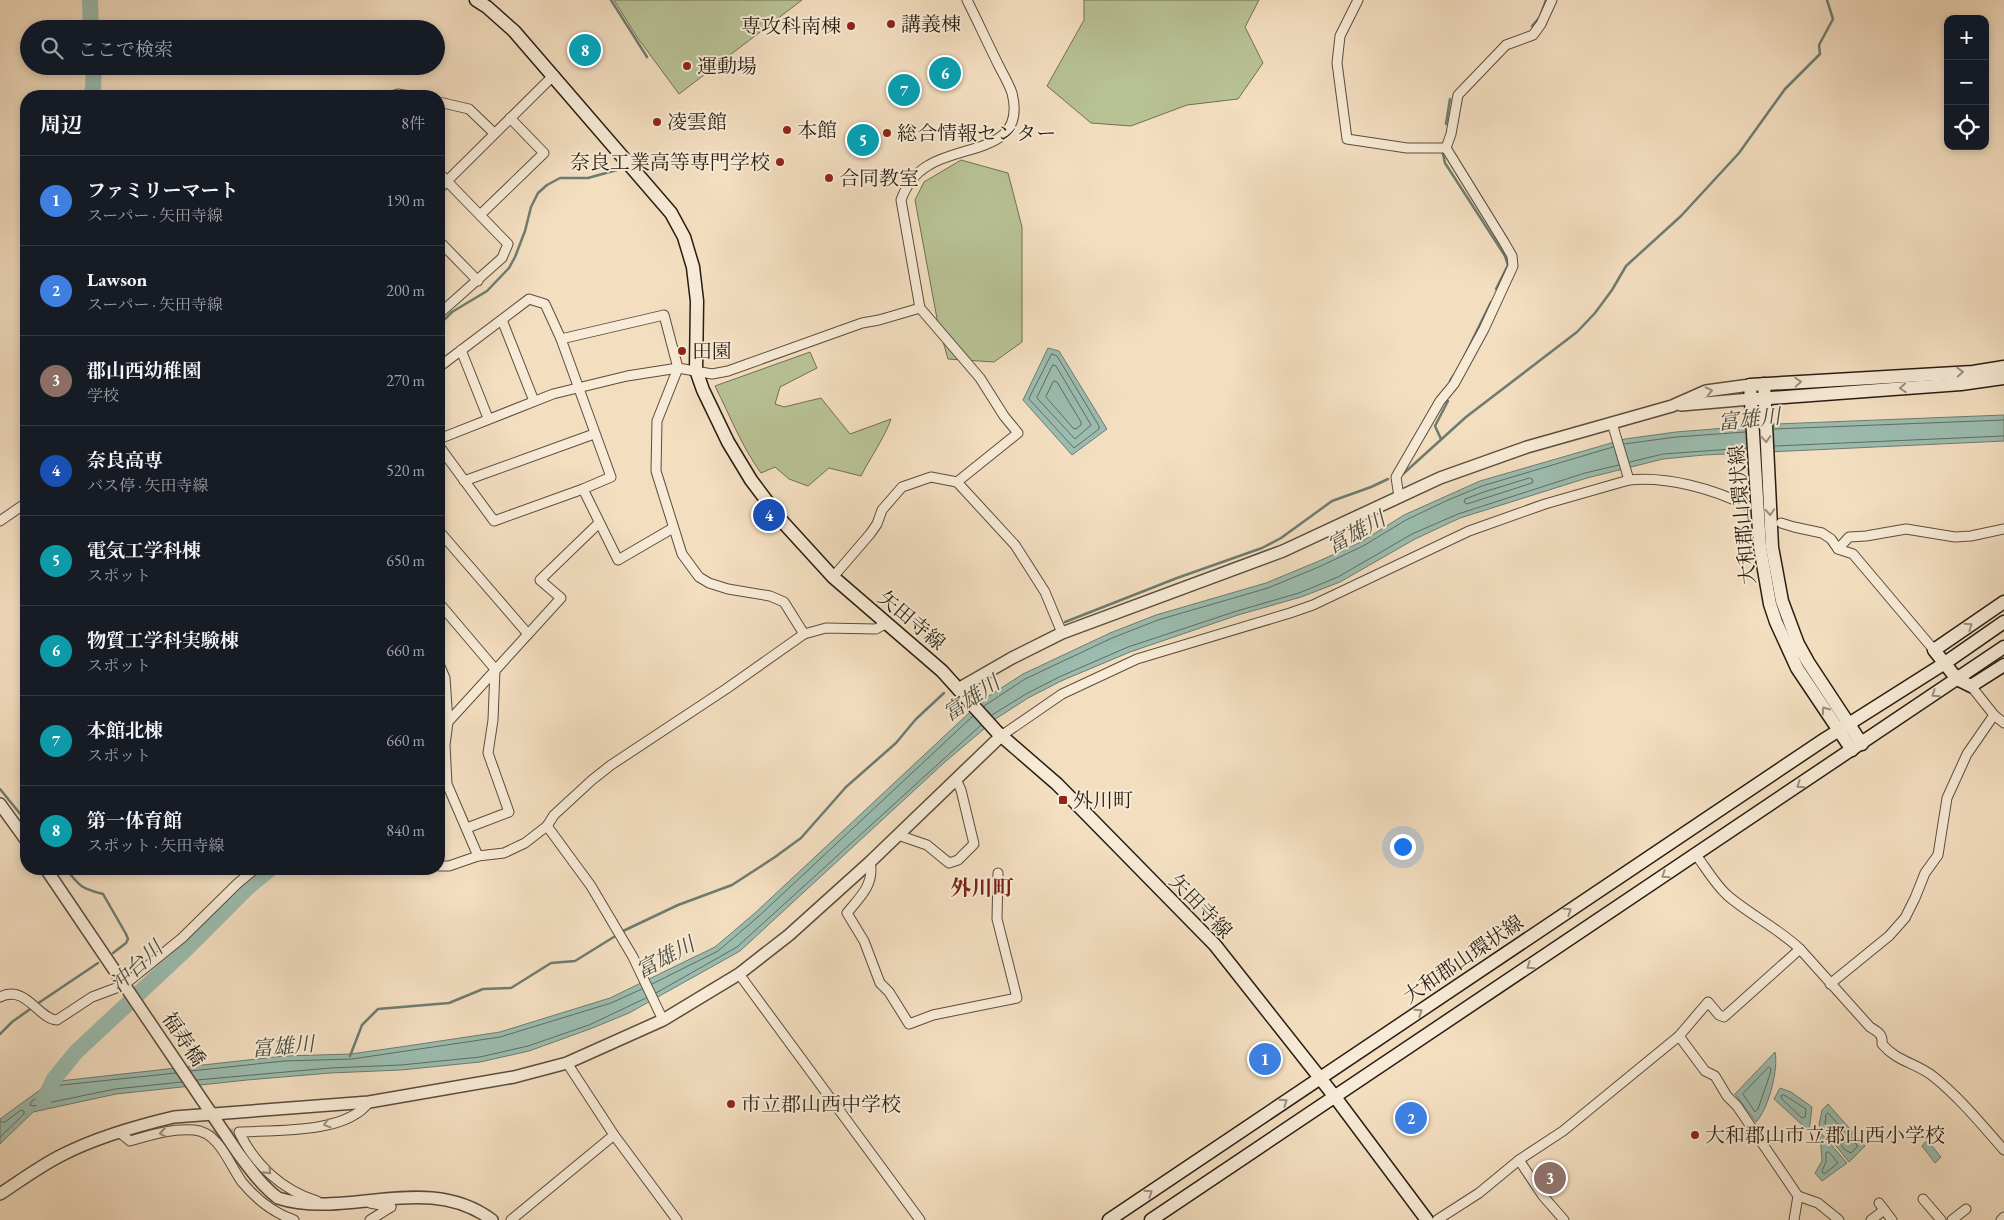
<!DOCTYPE html>
<html lang="ja">
<meta charset="utf-8">
<style>
body{margin:0;font-family:"EB Garamond","Noto Serif JP",serif;background:#242831;color:#f1f3f6}
.controls{position:absolute;right:15px;top:15px;display:grid;overflow:hidden;border-radius:10px;box-shadow:0 2px 8px #0003}
.controls button{width:45px;height:45px;display:grid;place-items:center;padding:0;border:0;border-bottom:1px solid #363941;background:#171b24;color:#f1f3f6;font:25px sans-serif}
.you{position:absolute;left:1402px;top:846px;width:18px;height:18px;margin:-12px;border:4px solid #fff;border-radius:50%;background:#1a73e8;box-shadow:0 0 0 8px #1a73e833}
.badge{display:grid;place-items:center;width:32px;height:32px;border-radius:50%;background:#0b8043;color:#fff;font-size:16px;font-weight:700}
.pin{position:absolute;translate:-50% -50%;border:2px solid #fff;box-shadow:0 1px 5px #0006}
.list{margin:0;padding:0;list-style:none}
h2{display:flex;justify-content:space-between;align-items:center;height:65px;margin:0;padding:0 20px;font-size:21px}
h2 small{font-size:16px;font-weight:400;color:#9ea1a6}
.list li{display:grid;grid-template-columns:32px 1fr auto;gap:15px;align-items:center;box-sizing:border-box;height:90px;padding:0 20px;border-top:1px solid #363941}
.list b{display:block;font-size:19px;white-space:nowrap}
.list p{margin:0;font-size:16px;white-space:nowrap;color:#9ea1a6}
.list em{font-size:16px;font-style:normal;color:#9ea1a6}
.icon{flex:none;width:28px;height:28px;fill:none;stroke:currentColor;stroke-width:2;stroke-linecap:round;stroke-linejoin:round}
.map{position:relative;flex:none;width:2004px;height:1220px;overflow:hidden}
.search{position:absolute;background:#171b24;box-shadow:0 2px 8px #0003;left:20px;top:20px;width:425px;height:55px;display:flex;align-items:center;gap:12px;box-sizing:border-box;padding:0 18px;border-radius:28px;color:#9ea1a6;font-size:19px}
.panel{position:absolute;background:#171b24;box-shadow:0 2px 8px #0003;left:20px;top:90px;width:425px;height:785px;border-radius:20px}
.map>svg:first-child{display:block}
.green{fill:#b8c295;stroke:#707053}
.water{fill:#9bbcaf;stroke:#6d7c70}
.lines{fill:none;stroke-linecap:round;stroke-linejoin:round}
.shore{stroke:#626c60;stroke-width:1}
.stream{stroke:#6d7c70;stroke-width:2.5}
.river{stroke:#9bbcaf;stroke-width:16}
.minor-tunnel{stroke:#cab79d;stroke-width:9;stroke-dasharray:9 4.5;stroke-linecap:butt}
.minor-casing{stroke:#5b4d3d;stroke-width:11}
.tertiary-casing{stroke:#5b4d3d;stroke-width:14}
.secondary-casing{stroke:#281d11;stroke-width:15}
.minor{stroke:#f7ead6;stroke-width:9}
.tertiary{stroke:#f7ead6;stroke-width:11}
.secondary{stroke:#f7ead6;stroke-width:12}
.oneway{stroke:#9a8e7d}
.poi-dot{fill:#8f2418;stroke:#f7ead6;stroke-width:2}
.labels{text-anchor:middle;dominant-baseline:central;stroke-width:4;stroke-linejoin:round;paint-order:stroke}
.poi-label{font-size:20px;fill:#281d11;stroke:#f7ead6;text-anchor:start}
.street-label{font-size:20px;fill:#281d11;stroke:#f7ead6}
.water-label{font-size:21px;font-style:italic;fill:#4a4d40;stroke:#f7ead6}
.neighbourhood-label{font-size:21px;font-weight:bold;fill:#7a1f14;stroke:#f7ead6}
</style>
<div class="map">
<svg width="2004" height="1220" viewBox="0 0 2004 1220">
<rect width="100%" height="100%" fill="#f3dec0"/>
<filter id="stains"><feTurbulence type="fractalNoise" baseFrequency=".004" numOctaves="4"/><feColorMatrix values="0 0 0 0 .2 0 0 0 0 .09 0 0 0 0 .02 0 0 0 .5 -.17"/></filter>
<radialGradient id="worn" r=".72"><stop offset=".6" stop-color="#630" stop-opacity="0"/><stop offset="1" stop-color="#630" stop-opacity=".3"/></radialGradient>
<g class="green">
<path d="M614 0H802L679 94 637 37Z"/>
<path d="M1084 0H1259L1245 27 1263 63 1238 99 1187 105 1131 126 1091 123 1047 86 1084 20Z"/>
<path d="M961 160 1008 173 1022 227V342L994 362 948 359 938 324 915 200 924 182Z"/>
<path d="M810 352 817 368 780 387 775 404 784 407 821 398 850 434 891 419C885 437 870 458 861 476L829 468 808 486 789 479 775 467 761 473C742 447 730 416 715 386Z"/>
</g>
<g class="water">
<path d="M1048 348 1059 351 1107 429 1072 455 1023 400Z"/>
<path d="M2004 415V441L1704 455 1663 459 1587 478 1460 518 1415 539 1340 582 1301 597 1238 615 1130 652 1061 681 1028 698 997 718 946 761 740 951 629 1013 590 1029 529 1051 480 1062 401 1070 330 1073 247 1080 116 1094 33 1112 0 1144V1119L51 1082 284 1056 351 1054 407 1046 500 1032 610 998 715 947 755 913 984 699 1023 674 1110 633 1156 615 1266 583 1319 561 1361 542 1404 515 1480 481 1625 439 1676 432 1776 424Z"/>
<path d="M1775 1052C1779 1069 1768 1110 1756 1122L1735 1094Z"/>
<path d="M1780 1088 1791 1092 1812 1107 1809 1131 1774 1099Z"/>
<path d="M1828 1104 1865 1146 1849 1162 1819 1125 1822 1110Z"/>
<path d="M1820 1132 1847 1163 1822 1181 1815 1173 1822 1161Z"/>
<path d="M1927 1140 1941 1157 1935 1163 1922 1146Z"/>
</g>
<g class="lines">
<g class="shore">
<path d="M1052 354 1057 356 1099 426V429L1074 448 1029 399Z"/>
<path d="M1053 365 1056 366 1091 425 1075 439 1037 398Z"/>
<path d="M1054 381 1057 382 1081 422V425L1076 429 1073 428 1046 397Z"/>
<path d="M1774 429 2004 420"/>
<path d="M1624 444 1676 437 1745 432"/>
<path d="M1775 446 2004 436"/>
<path d="M1630 462 1663 454 1746 448"/>
<path d="M1530 478 1533 480 1532 483 1467 504 1464 502 1465 499 1484 492Z"/>
<path d="M984 706 1025 679 1112 638 1158 620 1268 588 1321 566 1363 546 1406 520 1448 500 1482 486 1613 447"/>
<path d="M992 715 1026 694 1059 677 1128 647 1237 611 1299 593 1338 577 1412 534 1458 514 1585 473 1619 465"/>
<path d="M652 984 718 951 759 916 973 716"/>
<path d="M656 993 737 947 981 725"/>
<path d="M1769 1067 1771 1069 1770 1074 1758 1109 1755 1112 1743 1094Z"/>
<path d="M191 1071 284 1061 352 1059 500 1037 611 1003 642 989"/>
<path d="M176 1073 53 1086 31 1102 30 1105 33 1106 115 1089 182 1082"/>
<path d="M197 1080 330 1068 401 1065 480 1057 528 1046 589 1025 646 998"/>
<path d="M1784 1095 1806 1109 1805 1117 1802 1118 1782 1099 1781 1096Z"/>
<path d="M1828 1113 1857 1145V1147L1851 1153 1845 1150 1825 1124 1826 1115Z"/>
<path d="M0 1122H5L21 1110 24 1111V1114L0 1137"/>
<path d="M1829 1152 1838 1163 1824 1174 1822 1171 1826 1162V1153Z"/>
</g>
<g class="stream">
<path d="M611 0 647 57"/>
<path d="M1532 26 1540 17 1546 0"/>
<path d="M1446 124 1450 99"/>
<path d="M1442 150 1445 163 1505 256 1508 265 1496 289"/>
<path d="M439 325 452 312 487 291 509 268 515 257 525 231 531 207 538 193 547 185 560 178H588L624 168"/>
<path d="M1465 355 1491 302"/>
<path d="M1450 381 1454 375"/>
<path d="M1441 439 1435 426 1448 401"/>
<path d="M1403 474 1466 417 1577 332 1595 313 1612 290 1626 266 1681 216 1739 153 1785 89 1820 54 1819 45 1833 19 1827 0"/>
<path d="M1065 622 1177 578 1262 548 1281 538 1332 501 1371 487 1388 479"/>
<path d="M439 680V698"/>
<path d="M439 708V740"/>
<path d="M439 743 440 782 439 784"/>
<path d="M0 789 26 821"/>
<path d="M66 869C80 886 80 888 103 894L126 934 128 939 126 943 113 953"/>
<path d="M621 932 678 905 732 885 775 857 801 838 846 787 896 743 916 719 944 693"/>
<path d="M37 1004 98 963"/>
<path d="M0 1034 12 1022 33 1007"/>
<path d="M350 1056 362 1025 378 1009 449 1003 483 989 511 988 551 963 575 961 617 935"/>
</g>
<g class="river">
<path d="M90 0 91 29"/>
<path d="M91 96 93 88 94 66"/>
<path d="M43 1101 54 1079 76 1052 181 954 247 888 270 869"/>
</g>
<path class="minor-tunnel" d="M211 1135 239 1132"/>
<g class="minor-casing">
<g id="minor">
<path d="M967 0C978 22 988 44 999 66 1003 74 1009 84 1012 93 1027 152 963 144 929 165 915 173 906 186 901 200L920 308 980 378 1004 416 1018 433 957 482 1015 545 1045 592 1062 633"/>
<path d="M1358 0 1340 36 1337 63 1347 139 1407 148H1446"/>
<path d="M392 96 398 94 410 96"/>
<path d="M439 102 469 109 494 133"/>
<path d="M1446 148 1451 134 1458 95 1506 45 1533 35 1541 24 1552 0"/>
<path d="M439 173 508 244 502 258 439 314"/>
<path d="M439 189 554 75"/>
<path d="M480 215 544 153 510 118"/>
<path d="M439 241 478 281"/>
<path d="M502 320 534 401"/>
<path d="M561 339 664 315 678 368 657 421 656 471 682 554 699 577 709 583 728 589 770 596 784 602 804 634"/>
<path d="M461 350 488 418"/>
<path d="M439 367 529 299 545 304 561 339 611 477 583 489 494 521 439 446"/>
<path d="M1612 423 1629 480"/>
<path d="M439 439 553 394 627 376 678 368 712 374 728 371 862 323 879 320 920 308"/>
<path d="M464 481 594 434"/>
<path d="M583 489 618 560 673 528"/>
<path d="M1399 497 1396 477 1440 401 1454 384 1484 329 1513 266 1512 256 1504 242 1446 148"/>
<path d="M0 521 26 503"/>
<path d="M1781 523 1794 527 1822 533 1831 539 1838 549 1853 554 1934 650"/>
<path d="M439 531 528 634"/>
<path d="M1838 549 1849 537 1866 536 1906 529 1955 537 1971 536 2004 529"/>
<path d="M833 577 870 534 877 524 882 510 902 487 931 477 957 482"/>
<path d="M439 603 495 669 493 720 488 753 509 812 467 828"/>
<path d="M439 664 445 678 448 722 445 745 447 784 478 856"/>
<path d="M1971 686 1994 715 2004 723"/>
<path d="M448 722 561 598 540 580 599 523"/>
<path d="M1001 736 1062 694 1137 659 1290 613 1313 605 1469 531 1545 504 1629 480C1667 476 1714 489 1747 506"/>
<path d="M547 826 591 886 633 957 663 1020"/>
<path d="M898 835 927 845 949 863 958 860 974 844 961 790 956 779"/>
<path d="M1696 855C1706 868 1715 884 1727 895 1750 915 1778 928 1800 949L1870 1027C1878 1032 1883 1034 1882 1044 1897 1062 1917 1063 1934 1077 1960 1098 1982 1125 2004 1150"/>
<path d="M870 862C875 884 860 897 847 913L864 941 880 983 889 992 909 1024 933 1015 1017 998 997 919 998 873"/>
<path d="M439 866H449L478 856 504 853 525 843 547 826 554 815 592 780 611 765 726 689 804 634 826 628 876 629 887 623"/>
<path d="M739 974 920 1220"/>
<path d="M1830 984 1889 936 1905 918 1915 898 1925 873 1938 855 1947 798 1967 754 1994 715"/>
<path d="M0 997C26 984 38 1019 57 1020L92 997 124 985 182 938 238 883 255 869"/>
<path d="M1679 1036 1705 1071 1715 1076 1727 1096 1737 1106 1798 1196 1794 1220"/>
<path d="M567 1063 614 1135 677 1220"/>
<path d="M119 1132 130 1141C151 1135 172 1128 194 1130 219 1132 229 1164 242 1182 256 1199 274 1213 294 1220"/>
<path d="M1519 1160 1543 1196 1564 1220"/>
<path d="M1798 1196 1818 1203 1839 1220"/>
<path d="M1923 1199 1941 1220"/>
<path d="M317 1201C282 1190 255 1165 239 1132 275 1130 346 1134 369 1102"/>
<path d="M370 1203 391 1207"/>
<path d="M1879 1203 1892 1220"/>
<path d="M370 1220 391 1207"/>
<path d="M511 1220 614 1135"/>
<path d="M1437 1220 1479 1193 1519 1160 1563 1131 1679 1036 1708 1002 1719 1015 1724 1017 1800 949"/>
<path d="M1871 1220 1884 1210"/>
<path d="M1952 1220 1966 1209"/>
<path d="M2001 1220 2004 1217"/>
</g>
</g>
<g class="tertiary-casing">
<g id="tertiary">
<path d="M1681 405 1751 399"/>
<path d="M958 689 1012 658 1062 633 1283 551 1440 478 1527 447 1672 406 1706 391 1750 385"/>
<path d="M0 804 26 840"/>
<path d="M46 869 238 1153C250 1169 262 1186 278 1198 346 1220 427 1171 492 1220"/>
<path d="M0 1194C20 1181 40 1166 62 1155 97 1137 136 1126 174 1117L369 1102 514 1077 567 1063 663 1020 739 974 789 935 870 862 1001 736"/>
</g>
</g>
<g class="secondary-casing">
<g id="secondary">
<path d="M476 0 487 7 514 31 671 213 684 237 693 267 697 301 696 370 703 390 728 442 751 480 781 520 833 577 942 671 997 732 1057 784 1215 945 1335 1097 1427 1220"/>
<path d="M1764 384 1772 547 1782 601 1798 644 1808 662 1862 744"/>
<path d="M1757 399 1961 384 2004 378"/>
<path d="M2004 602 1934 650 1957 679 1971 686 2004 665"/>
<path d="M1852 750 1797 668 1776 622 1770 604 1760 547 1750 385 1973 372 2004 367"/>
<path d="M1109 1220 1825 739 1945 663 2004 622"/>
<path d="M1151 1220 2004 647"/>
</g>
</g>
<use href="#minor" class="minor"/>
<use href="#tertiary" class="tertiary"/>
<use href="#secondary" class="secondary"/>
</g>
<defs><path id="oneway-chevron" d="M-2-3.5L2.5 0L-2 3.5" fill="none" stroke-width="1.6" stroke-linecap="round" stroke-linejoin="round" transform="scale(1.25)"/></defs>
<g class="oneway">
<use href="#oneway-chevron" transform="translate(1960 372) rotate(-3)"/>
<use href="#oneway-chevron" transform="translate(1798 382) rotate(-3)"/>
<use href="#oneway-chevron" transform="translate(1903 388) rotate(176)"/>
<use href="#oneway-chevron" transform="translate(1709 391) rotate(-13)"/>
<use href="#oneway-chevron" transform="translate(1766 439) rotate(86)"/>
<use href="#oneway-chevron" transform="translate(1770 512) rotate(87)"/>
<use href="#oneway-chevron" transform="translate(1969 626) rotate(-34)"/>
<use href="#oneway-chevron" transform="translate(1935 694) rotate(146)"/>
<use href="#oneway-chevron" transform="translate(1825 710) rotate(-125)"/>
<use href="#oneway-chevron" transform="translate(1800 785) rotate(146)"/>
<use href="#oneway-chevron" transform="translate(1665 875) rotate(146)"/>
<use href="#oneway-chevron" transform="translate(1568 911) rotate(-34)"/>
<use href="#oneway-chevron" transform="translate(1530 966) rotate(146)"/>
<use href="#oneway-chevron" transform="translate(1419 1012) rotate(-34)"/>
<use href="#oneway-chevron" transform="translate(1284 1102) rotate(-34)"/>
<use href="#oneway-chevron" transform="translate(327 1124) rotate(163)"/>
<use href="#oneway-chevron" transform="translate(163 1133) rotate(170)"/>
<use href="#oneway-chevron" transform="translate(268 1171) rotate(46)"/>
<use href="#oneway-chevron" transform="translate(1149 1193) rotate(-34)"/>
</g>
<g class="poi-dot">
<circle cx="891" cy="24" r="5"/>
<circle cx="851" cy="26" r="5"/>
<circle cx="687" cy="66" r="5"/>
<circle cx="657" cy="122" r="5"/>
<circle cx="787" cy="130" r="5"/>
<circle cx="887" cy="133" r="5"/>
<circle cx="780" cy="162" r="5"/>
<circle cx="829" cy="178" r="5"/>
<circle cx="682" cy="351" r="5"/>
<rect x="1058" y="795" width="10" height="10" rx="2.5"/>
<circle cx="731" cy="1104" r="5"/>
<circle cx="1695" cy="1135" r="5"/>
</g>
<g class="labels">
<g class="poi-label">
<text x="901" y="24">講義棟</text>
<text x="841" y="26" text-anchor="end">専攻科南棟</text>
<text x="697" y="66">運動場</text>
<text x="667" y="122">凌雲館</text>
<text x="797" y="130">本館</text>
<text x="897" y="133">総合情報センター</text>
<text x="770" y="162" text-anchor="end">奈良工業高等専門学校</text>
<text x="839" y="178">合同教室</text>
<text x="692" y="351">田園</text>
<text x="1073" y="800">外川町</text>
<text x="741" y="1104">市立郡山西中学校</text>
<text x="1705" y="1135">大和郡山市立郡山西小学校</text>
</g>
<g class="street-label">
<text transform="translate(1742 515) rotate(-95)">大和郡山環状線</text>
<text transform="translate(912 620) rotate(40)">矢田寺線</text>
<text transform="translate(1201 906) rotate(46)">矢田寺線</text>
<text transform="translate(1463 959) rotate(-34)">大和郡山環状線</text>
<text transform="translate(184 1039) rotate(56)">福寿橋</text>
</g>
<g class="water-label">
<text transform="translate(1749 419) rotate(-6)">富雄川</text>
<text transform="translate(1356 532) rotate(-29)">富雄川</text>
<text transform="translate(971 698) rotate(-34)">富雄川</text>
<text transform="translate(665 957) rotate(-28)">富雄川</text>
<text transform="translate(136 966) rotate(-43)">沖台川</text>
<text transform="translate(283 1046) rotate(-5)">富雄川</text>
</g>
<g class="neighbourhood-label">
<text x="982" y="887">外川町</text>
</g>
</g>
<rect width="100%" height="100%" filter="url(#stains)"/>
<rect width="100%" height="100%" fill="url(#worn)"/>
</svg>
<div class="controls">
<button>+</button>
<button>−</button>
<button><svg class="icon" aria-label="locate" viewBox="0 0 24 24"><circle cx="12" cy="12" r="6"/><path d="M12 2v4M12 18v4M2 12h4M18 12h4"/></svg></button>
</div>
<div class="you"></div>
<div class="pin badge" style="left:1265px;top:1059px;background:#3f7fe0">1</div>
<div class="pin badge" style="left:1411px;top:1118px;background:#3f7fe0">2</div>
<div class="pin badge" style="left:1550px;top:1178px;background:#8d6e63">3</div>
<div class="pin badge" style="left:769px;top:515px;background:#1a4fb4">4</div>
<div class="pin badge" style="left:863px;top:140px;background:#0f9aa8">5</div>
<div class="pin badge" style="left:945px;top:73px;background:#0f9aa8">6</div>
<div class="pin badge" style="left:904px;top:90px;background:#0f9aa8">7</div>
<div class="pin badge" style="left:585px;top:50px;background:#0f9aa8">8</div>
<div class="search"><svg class="icon" aria-label="search" viewBox="0 0 24 24"><circle cx="10" cy="10" r="6"/><path d="M15 15l6 6"/></svg>ここで検索</div>
<section class="panel">
<h2>周辺<small>8件</small></h2>
<ul class="list">
<li><span class="badge" style="background:#3f7fe0">1</span><div><b>ファミリーマート</b><p>スーパー · 矢田寺線</p></div><em>190 m</em></li>
<li><span class="badge" style="background:#3f7fe0">2</span><div><b>Lawson</b><p>スーパー · 矢田寺線</p></div><em>200 m</em></li>
<li><span class="badge" style="background:#8d6e63">3</span><div><b>郡山西幼稚園</b><p>学校</p></div><em>270 m</em></li>
<li><span class="badge" style="background:#1a4fb4">4</span><div><b>奈良高専</b><p>バス停 · 矢田寺線</p></div><em>520 m</em></li>
<li><span class="badge" style="background:#0f9aa8">5</span><div><b>電気工学科棟</b><p>スポット</p></div><em>650 m</em></li>
<li><span class="badge" style="background:#0f9aa8">6</span><div><b>物質工学科実験棟</b><p>スポット</p></div><em>660 m</em></li>
<li><span class="badge" style="background:#0f9aa8">7</span><div><b>本館北棟</b><p>スポット</p></div><em>660 m</em></li>
<li><span class="badge" style="background:#0f9aa8">8</span><div><b>第一体育館</b><p>スポット · 矢田寺線</p></div><em>840 m</em></li>
</ul>
</section>
</div>
